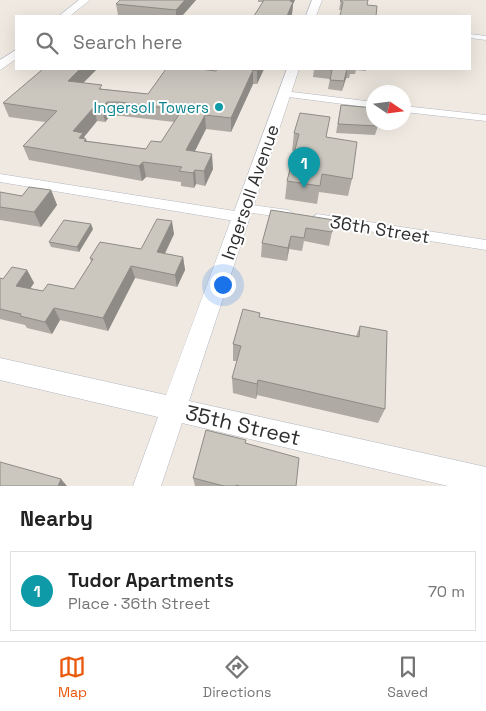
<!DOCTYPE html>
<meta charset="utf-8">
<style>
body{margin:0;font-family:"Space Grotesk",sans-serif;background:#f2f2f2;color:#222}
.compass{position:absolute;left:366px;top:85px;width:45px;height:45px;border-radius:50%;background:#fff;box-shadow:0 5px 20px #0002;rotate:103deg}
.you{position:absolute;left:222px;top:284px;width:18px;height:18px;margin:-12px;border:4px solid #fff;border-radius:50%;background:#1a73e8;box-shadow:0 0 0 8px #1a73e833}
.badge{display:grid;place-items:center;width:32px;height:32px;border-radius:50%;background:#ea580c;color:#fff;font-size:16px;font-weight:700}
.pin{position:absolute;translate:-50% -41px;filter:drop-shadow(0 1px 2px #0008)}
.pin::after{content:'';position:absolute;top:26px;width:18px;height:15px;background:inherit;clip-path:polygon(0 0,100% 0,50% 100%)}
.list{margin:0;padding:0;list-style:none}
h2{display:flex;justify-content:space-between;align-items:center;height:65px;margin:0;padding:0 20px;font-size:21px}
h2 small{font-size:16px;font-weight:400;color:#767676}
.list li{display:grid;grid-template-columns:32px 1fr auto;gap:15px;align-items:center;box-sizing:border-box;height:80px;margin:0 10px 10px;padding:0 10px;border:1px solid #e0e0e0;border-radius:0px}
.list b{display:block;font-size:19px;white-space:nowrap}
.list p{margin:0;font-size:16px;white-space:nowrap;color:#767676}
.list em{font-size:16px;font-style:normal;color:#767676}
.icon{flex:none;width:28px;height:28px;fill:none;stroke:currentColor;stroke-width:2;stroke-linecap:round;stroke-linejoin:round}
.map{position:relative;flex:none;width:486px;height:486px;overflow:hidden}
.search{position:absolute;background:#fff;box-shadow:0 5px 20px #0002;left:15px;right:15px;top:15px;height:55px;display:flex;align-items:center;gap:12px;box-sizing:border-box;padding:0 18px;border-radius:0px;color:#767676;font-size:19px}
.sheet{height:155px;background:#fff}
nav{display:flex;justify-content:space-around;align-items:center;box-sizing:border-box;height:70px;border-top:1px solid #e0e0e0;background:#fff;font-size:14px;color:#767676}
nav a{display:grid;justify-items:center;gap:2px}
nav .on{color:#ea580c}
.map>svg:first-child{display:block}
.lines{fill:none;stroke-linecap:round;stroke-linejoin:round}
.street-casing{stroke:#b4b7c1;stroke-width:1}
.secondary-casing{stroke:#b4b7c1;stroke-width:1}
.street{fill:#fff;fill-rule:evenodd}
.secondary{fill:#fff;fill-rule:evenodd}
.wall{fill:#afaba4;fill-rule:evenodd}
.shaded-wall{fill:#8e8b86}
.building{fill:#cbc7bf;stroke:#8e8b86;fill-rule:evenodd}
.culture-dot{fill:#0f9aa8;stroke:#fff;stroke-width:2}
.labels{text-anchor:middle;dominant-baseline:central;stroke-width:4;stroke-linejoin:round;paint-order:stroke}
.far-culture-label{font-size:15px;fill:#0d838f;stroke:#fff;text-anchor:end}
.street-label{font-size:18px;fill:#2e2e2e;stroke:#fff}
.near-street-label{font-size:21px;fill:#2e2e2e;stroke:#fff}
</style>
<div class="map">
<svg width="486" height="486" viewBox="0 0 486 486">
<rect width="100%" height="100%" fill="#efe9e1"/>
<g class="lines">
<g class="street-casing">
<g id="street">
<path d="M470 34 486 36V40L470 38Z"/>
<path d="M284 91 374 102V108L281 96V92Z"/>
<path d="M404 106 486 115V121L404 112Z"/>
<path d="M0 174 241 212 248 217 241 222 0 182Z"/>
<path d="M244 204 288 210 294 214 288 218 239 211 238 208 239 205Z"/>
<path d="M317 214 486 240V250L312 222 310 219Z"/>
</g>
</g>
<g class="secondary-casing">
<g id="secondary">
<path d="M79 0H90L70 16H59Z"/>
<path d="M312 0H322L316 16H306Z"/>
<path d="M16 50V59L0 70V60Z"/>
<path d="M287 69H299L189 401 486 467V486H448L182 423 161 486H133L158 417 0 380V358L166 395Z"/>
</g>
</g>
<use href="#street" class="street"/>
<use href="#secondary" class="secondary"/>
</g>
<g class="wall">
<path d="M120 0H196L182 16H129L118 15 116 4Z"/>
<path d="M258 0H295L293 4 292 14 262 2H258Z"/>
<path d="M341 0 367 5 339 10Z"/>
<path d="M43 69H97L83 83 103 89 148 94 216 71 264 69 257 84H253L231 132 206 129 194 152 213 169 205 186 196 184 194 188 181 186V182L146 177 142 181 29 160 23 146 45 122 9 117 3 103ZM110 116H122L174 122 161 142 146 149 87 141 84 137 97 121 105 122Z"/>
<path d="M314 69H366V71L356 70 355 74H350L349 78H346L342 91 328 89 330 79 313 77Z"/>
<path d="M341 105 378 126 375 135 336 133Z"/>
<path d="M294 133 327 137 352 179 348 196 319 192 317 204 285 199 287 181 295 151H292Z"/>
<path d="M51 190 57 205 41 227 0 220V192L22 196Z"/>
<path d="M271 210 332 232 329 246 304 241 302 251 289 249 287 261 261 257 262 243Z"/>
<path d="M93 229 79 252 51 247 49 242Z"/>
<path d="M174 234 165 254 183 257 185 270 177 287 135 278 108 331 60 320 52 334 27 328 25 325 0 319V278L3 279 27 270 34 283 30 288 43 291 74 289 91 262 90 258 141 249Z"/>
<path d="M260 317 356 336 360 326 385 409 378 423 257 395 256 399 233 393 232 378 237 361H233V344Z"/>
<path d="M246 440V443L296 486H195L193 478Z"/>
</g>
<g class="shaded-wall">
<path d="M185 0H196L182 16H176V10Z"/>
<path d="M291 0H295L293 4 292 14 291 16H287Z"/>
<path d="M80 69H97L72 94 68 81Z"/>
<path d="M258 69H264L257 84V71Z"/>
<path d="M347 69 346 78 342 91 344 81Z"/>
<path d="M253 70V84L231 132V118Z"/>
<path d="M107 102 110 116 105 122 102 108Z"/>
<path d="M94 107 97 121 84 137 85 140 86 139 90 153 73 131Z"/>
<path d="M205 115 206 129 188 165 186 150Z"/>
<path d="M212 154 213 169 205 186 204 171Z"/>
<path d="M143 162 146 177 142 181 139 166Z"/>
<path d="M195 170 196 184 194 188 193 173Z"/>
<path d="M51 190 57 205 41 227 34 212Z"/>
<path d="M172 221 174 234 159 265 157 252Z"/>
<path d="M91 224 93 229 79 252 77 247Z"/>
<path d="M291 236 289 249 287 261 288 248Z"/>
<path d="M183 257 185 270 177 287 175 275Z"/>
<path d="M131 266 135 278 108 331 103 318Z"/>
<path d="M27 270 34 283 24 298 16 286Z"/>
<path d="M54 308 60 320 52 334 45 322Z"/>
<path d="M258 380 257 395 256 399 257 384Z"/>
<path d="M61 479 67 486H58Z"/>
</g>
<g class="building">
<path d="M120 0H185L176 10 116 4Z"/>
<path d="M264 0H291L290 1 293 2 287 16H254Z"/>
<path d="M341 0H368L367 5 377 6 376 16H340L343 2 340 1Z"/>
<path d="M43 69H80L68 81 102 85 99 89 148 94 166 69H200L216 71 217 69H258L257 71 253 70 231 118 205 115 186 150 212 154 204 171 195 170 193 173 179 171 182 167 143 162 139 166 23 146 57 111 3 103ZM107 102H119L182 110 161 142 151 141 146 149 84 141 86 139 79 138 83 133 73 131 94 107 102 108Z"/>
<path d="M321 69H347L344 81 330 80 332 70Z"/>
<path d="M341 105 374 108V122H378V126L338 124Z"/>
<path d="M300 113 330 117 326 137 357 142 352 179 322 174 320 186 287 181 299 134 294 133Z"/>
<path d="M29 187 51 190 34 212 0 207V192L22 196Z"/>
<path d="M271 210 334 220 332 232 306 228 304 238 291 236 288 248 262 243Z"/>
<path d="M157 219 172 221 157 252 183 257 175 275 131 266 103 318 54 308 45 322 20 316 21 314 0 309V278L3 279 12 267 27 270 16 286 43 291 48 284 74 289 93 259 90 258 100 242 141 249Z"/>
<path d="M64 220 91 224 77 247 49 242Z"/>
<path d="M243 309 260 313 259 317 359 337 360 326 387 331 385 409 258 380 257 384 232 378 241 346 233 344Z"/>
<path d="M206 430 246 440 245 443 299 458 296 486H240L236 485V486H224L193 478Z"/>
<path d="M0 462 61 479 58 486H0Z"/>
</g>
<circle class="culture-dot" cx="219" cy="107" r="5"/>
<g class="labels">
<g class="far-culture-label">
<text x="209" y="107">Ingersoll Towers</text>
</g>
<g class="street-label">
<text transform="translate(250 192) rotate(-71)">Ingersoll Avenue</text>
<text transform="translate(380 229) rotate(9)">36th Street</text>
</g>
<g class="near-street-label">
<text transform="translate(243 425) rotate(13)">35th Street</text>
</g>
</g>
</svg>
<svg class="compass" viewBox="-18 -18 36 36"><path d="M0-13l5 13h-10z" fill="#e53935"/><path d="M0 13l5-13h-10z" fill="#767676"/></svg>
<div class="you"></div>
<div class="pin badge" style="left:304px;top:188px;background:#0f9aa8">1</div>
<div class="search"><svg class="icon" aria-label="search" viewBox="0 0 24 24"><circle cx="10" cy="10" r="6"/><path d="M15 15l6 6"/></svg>Search here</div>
</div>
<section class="sheet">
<h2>Nearby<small></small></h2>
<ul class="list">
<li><span class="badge" style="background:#0f9aa8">1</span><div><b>Tudor Apartments</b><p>Place · 36th Street</p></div><em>70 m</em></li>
</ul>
</section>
<nav>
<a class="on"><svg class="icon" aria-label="map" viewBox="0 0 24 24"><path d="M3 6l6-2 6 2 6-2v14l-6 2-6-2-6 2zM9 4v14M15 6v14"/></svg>Map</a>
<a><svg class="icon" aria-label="directions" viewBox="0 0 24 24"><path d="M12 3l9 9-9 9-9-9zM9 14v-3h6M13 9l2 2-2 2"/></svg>Directions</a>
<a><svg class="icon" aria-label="saved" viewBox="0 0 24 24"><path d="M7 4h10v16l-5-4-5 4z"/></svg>Saved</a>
</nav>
